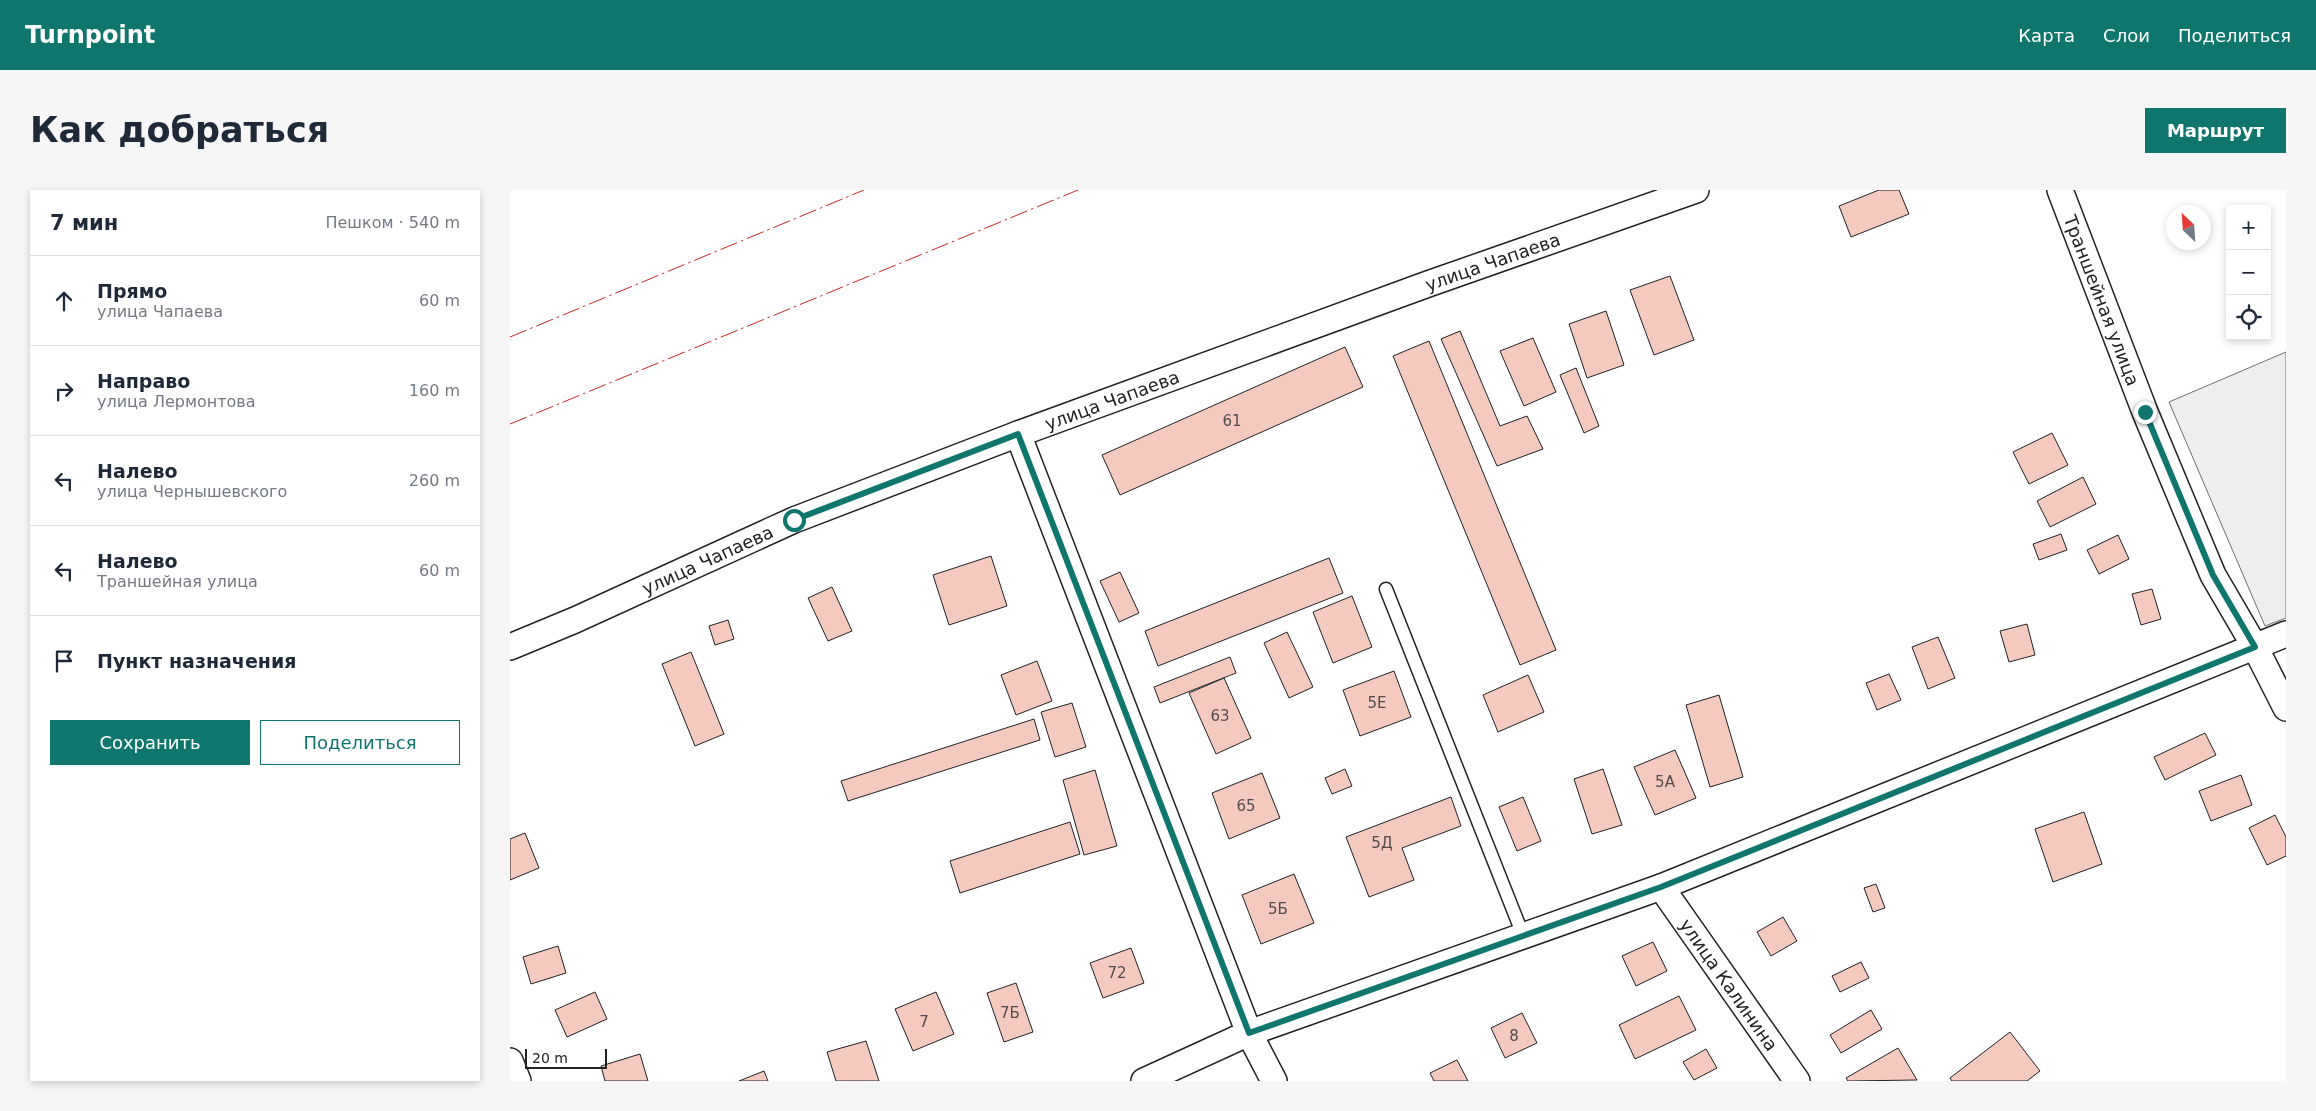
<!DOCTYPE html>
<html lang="ru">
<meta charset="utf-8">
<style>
body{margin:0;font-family:"DejaVu Sans",sans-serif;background:#f6f6f7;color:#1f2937}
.controls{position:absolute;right:15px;top:15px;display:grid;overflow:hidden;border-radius:0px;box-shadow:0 2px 8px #0003}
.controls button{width:45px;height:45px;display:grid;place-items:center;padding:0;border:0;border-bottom:1px solid #e0e1e3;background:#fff;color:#1f2937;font:25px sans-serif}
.compass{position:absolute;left:1656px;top:15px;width:45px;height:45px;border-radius:50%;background:#fff;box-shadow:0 2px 8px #0003;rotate:335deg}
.scale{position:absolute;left:15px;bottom:12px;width:82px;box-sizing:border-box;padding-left:5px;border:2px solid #222;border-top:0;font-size:14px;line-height:18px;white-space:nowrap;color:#222;-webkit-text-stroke:4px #fff;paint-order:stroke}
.stop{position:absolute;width:15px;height:15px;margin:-11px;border:4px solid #0f766e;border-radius:50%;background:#fff}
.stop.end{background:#0f766e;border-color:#fff;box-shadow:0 1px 5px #0008}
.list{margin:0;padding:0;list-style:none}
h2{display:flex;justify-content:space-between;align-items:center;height:65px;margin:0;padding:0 20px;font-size:21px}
h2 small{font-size:16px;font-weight:400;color:#747a83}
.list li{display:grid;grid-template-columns:32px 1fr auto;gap:15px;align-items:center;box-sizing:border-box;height:90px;padding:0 20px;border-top:1px solid #e0e1e3}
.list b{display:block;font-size:19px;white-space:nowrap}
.list p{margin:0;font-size:16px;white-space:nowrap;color:#747a83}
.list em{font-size:16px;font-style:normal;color:#747a83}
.actions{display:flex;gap:10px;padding:15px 20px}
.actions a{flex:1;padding:11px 0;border:1px solid #0f766e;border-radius:0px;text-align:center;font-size:18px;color:#0f766e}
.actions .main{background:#0f766e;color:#fff}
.icon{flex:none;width:28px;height:28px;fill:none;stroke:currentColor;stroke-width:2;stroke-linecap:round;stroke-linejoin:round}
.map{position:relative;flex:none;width:1776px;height:891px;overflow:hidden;border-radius:0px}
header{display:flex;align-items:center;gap:30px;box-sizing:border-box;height:70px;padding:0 25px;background:#0f766e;color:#fff}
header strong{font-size:24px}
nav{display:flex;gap:28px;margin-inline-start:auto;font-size:18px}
.intro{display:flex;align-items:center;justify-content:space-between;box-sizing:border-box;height:120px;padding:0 30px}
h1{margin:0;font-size:35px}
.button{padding:12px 22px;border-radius:0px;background:#0f766e;color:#fff;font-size:18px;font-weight:700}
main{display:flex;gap:30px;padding:0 30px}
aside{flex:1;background:#fff;border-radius:0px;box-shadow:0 2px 8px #0003}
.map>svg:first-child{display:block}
.grass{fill:#eee;stroke:#6f6f6f}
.building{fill:#f3c9c0;stroke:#222}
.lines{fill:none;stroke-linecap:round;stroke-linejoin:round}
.service-casing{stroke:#222;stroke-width:15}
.minor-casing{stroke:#222;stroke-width:28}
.service{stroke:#fff;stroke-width:12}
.minor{stroke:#fff;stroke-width:25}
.power{stroke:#c62828;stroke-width:1;stroke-dasharray:18 4 2.5 4;stroke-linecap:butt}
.route{stroke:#0f766e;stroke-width:6}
.labels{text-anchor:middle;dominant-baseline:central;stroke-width:4;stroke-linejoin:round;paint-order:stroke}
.number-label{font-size:15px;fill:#564c4a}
.street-label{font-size:18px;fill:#222;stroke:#fff}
</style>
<header>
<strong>Turnpoint</strong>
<nav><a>Карта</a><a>Слои</a><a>Поделиться</a></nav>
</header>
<div class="intro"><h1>Как добраться</h1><a class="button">Маршрут</a></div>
<main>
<aside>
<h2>7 мин<small>Пешком · 540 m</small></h2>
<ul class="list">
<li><svg class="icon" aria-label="ahead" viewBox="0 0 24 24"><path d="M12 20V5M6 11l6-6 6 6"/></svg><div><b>Прямо</b><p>улица Чапаева</p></div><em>60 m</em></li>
<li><svg class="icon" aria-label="right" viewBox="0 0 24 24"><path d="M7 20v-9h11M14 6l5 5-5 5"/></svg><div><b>Направо</b><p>улица Лермонтова</p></div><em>160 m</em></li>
<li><svg class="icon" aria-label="left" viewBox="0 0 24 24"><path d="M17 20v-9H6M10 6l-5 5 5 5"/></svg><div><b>Налево</b><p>улица Чернышевского</p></div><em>260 m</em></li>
<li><svg class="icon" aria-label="left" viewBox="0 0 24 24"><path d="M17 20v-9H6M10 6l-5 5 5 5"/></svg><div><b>Налево</b><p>Траншейная улица</p></div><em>60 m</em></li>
<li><svg class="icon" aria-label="arrive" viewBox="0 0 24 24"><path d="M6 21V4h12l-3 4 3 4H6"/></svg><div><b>Пункт назначения</b></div></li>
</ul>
<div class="actions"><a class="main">Сохранить</a><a>Поделиться</a></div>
</aside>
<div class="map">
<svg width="1776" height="891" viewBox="0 0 1776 891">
<rect width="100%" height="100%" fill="#fff"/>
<path class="grass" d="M1776 162V428L1755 436 1659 212Z"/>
<g class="building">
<path d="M1369 0H1389L1399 24 1341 47 1329 16Z"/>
<path d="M1160 86 1184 150 1144 165 1120 100Z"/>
<path d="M1096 121 1114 175 1077 188 1059 134Z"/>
<path d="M950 141 990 236 1017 226 1033 259 987 276 931 149Z"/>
<path d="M1023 148 1046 202 1014 216 990 161Z"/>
<path d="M919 151 1046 460 1010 475 883 166Z"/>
<path d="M835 157 853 197 610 305 592 265Z"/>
<path d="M1066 178 1089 236 1074 243 1050 185Z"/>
<path d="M1542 243 1558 275 1519 294 1503 262Z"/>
<path d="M1573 287 1586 314 1540 337 1527 311Z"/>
<path d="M1551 344 1557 360 1529 370 1523 354Z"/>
<path d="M1608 345 1619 369 1589 384 1577 360Z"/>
<path d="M481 366 497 416 439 435 423 385Z"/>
<path d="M819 368 833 403 648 476 635 441Z"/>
<path d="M610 382 629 423 609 432 590 391Z"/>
<path d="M322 397 342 441 318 451 298 408Z"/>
<path d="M1642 399 1651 429 1631 435 1622 404Z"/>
<path d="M842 406 862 457 823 473 803 422Z"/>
<path d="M218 430 224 449 205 455 199 436Z"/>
<path d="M1517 434 1525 465 1499 472 1490 441Z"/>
<path d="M777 442 803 497 779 508 754 453Z"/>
<path d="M1428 447 1445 488 1418 499 1402 457Z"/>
<path d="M181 462 214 544 185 556 152 474Z"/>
<path d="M720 467 726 483 650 513 644 497Z"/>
<path d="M527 471 542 511 506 525 491 485Z"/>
<path d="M884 481 901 527 850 546 833 500Z"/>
<path d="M1379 484 1391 510 1367 520 1356 493Z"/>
<path d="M1018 485 1034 522 988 542 973 505Z"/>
<path d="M714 488 741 548 706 564 679 503Z"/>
<path d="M1209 505 1233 587 1200 597 1176 515Z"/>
<path d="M562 513 576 557 545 567 531 522Z"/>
<path d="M524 529 530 550 338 611 331 591Z"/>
<path d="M1695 543 1706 565 1655 590 1644 567Z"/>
<path d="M1165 560 1186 608 1145 625 1124 577Z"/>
<path d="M835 579 842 596 822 604 815 588Z"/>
<path d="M1093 579 1112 635 1082 644 1064 589Z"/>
<path d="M585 580 607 656 574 665 553 590Z"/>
<path d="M752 583 770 628 719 649 702 603Z"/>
<path d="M1731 585 1742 615 1701 631 1689 601Z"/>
<path d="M941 607 951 636 892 658 904 690 859 707 836 647Z"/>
<path d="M1013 607 1031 651 1007 661 989 617Z"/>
<path d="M1574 622 1592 674 1543 692 1525 639Z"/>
<path d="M1765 625 1776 647V666L1757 675 1739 638Z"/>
<path d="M560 632 570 664 450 703 440 671Z"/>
<path d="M15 643 29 678 0 690V649Z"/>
<path d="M784 684 804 733 751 754 732 705Z"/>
<path d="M1366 694 1375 718 1363 722 1354 698Z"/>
<path d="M1273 727 1287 751 1261 766 1247 742Z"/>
<path d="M1143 752 1157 781 1126 796 1112 766Z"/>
<path d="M48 756 56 783 21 794 13 767Z"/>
<path d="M621 758 634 793 593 808 580 773Z"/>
<path d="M1351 772 1359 788 1330 802 1322 786Z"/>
<path d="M506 793 523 842 494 852 477 803Z"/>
<path d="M85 802 97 829 57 847 45 820Z"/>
<path d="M426 802 444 844 403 861 385 819Z"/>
<path d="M1169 806 1186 840 1125 869 1109 835Z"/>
<path d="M1361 820 1372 839 1331 863 1320 845Z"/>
<path d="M1012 823 1027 853 995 868 981 838Z"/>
<path d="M1500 842 1530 881 1517 891H1442L1440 888Z"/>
<path d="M356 851 369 891H326L317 862Z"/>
<path d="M1388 858 1407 890 1338 891 1336 888Z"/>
<path d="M1196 859 1207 878 1184 890 1173 872Z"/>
<path d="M130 864 138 891H95L91 876Z"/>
<path d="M947 870 958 891H924L920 883Z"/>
<path d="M254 881 258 891H229Z"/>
</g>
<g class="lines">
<g class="service-casing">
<path id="service" d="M876 399 1013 745"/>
</g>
<g class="minor-casing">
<g id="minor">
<path id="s1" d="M1550 0 1635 222 1703 385 1745 457 1776 518"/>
<path d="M508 244 739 843 764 891"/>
<path id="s2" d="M0 457 65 430 284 330 508 244 918 94 1186 0"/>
<path id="s3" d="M1151 697 1287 891"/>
<path d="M0 871 8 891"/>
<path d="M634 891 739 843 1151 697 1776 444"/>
</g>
</g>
<use href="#service" class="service"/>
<use href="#minor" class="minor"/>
<g class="power">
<path d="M0 147 354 0"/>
<path d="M0 234 568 0"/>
</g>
</g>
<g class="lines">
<path class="route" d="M284 330 508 244 739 843 1151 697 1745 457 1703 385 1635 222"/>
</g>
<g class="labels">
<g class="number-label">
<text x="722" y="231">61</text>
<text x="867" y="513">5Е</text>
<text x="710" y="526">63</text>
<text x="1155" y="592">5А</text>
<text x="736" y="616">65</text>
<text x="872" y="653">5Д</text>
<text x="768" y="719">5Б</text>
<text x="607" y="783">72</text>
<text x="500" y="823">7Б</text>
<text x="414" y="832">7</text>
<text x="1004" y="846">8</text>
</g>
<g class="street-label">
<text stroke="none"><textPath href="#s2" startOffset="1056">улица Чапаева</textPath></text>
<text stroke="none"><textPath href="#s1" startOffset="118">Траншейная улица</textPath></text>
<text stroke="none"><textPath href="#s2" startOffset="651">улица Чапаева</textPath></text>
<text stroke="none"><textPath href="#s2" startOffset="216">улица Чапаева</textPath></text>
<text stroke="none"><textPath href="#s3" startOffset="119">улица Калинина</textPath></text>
</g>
</g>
</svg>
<div class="controls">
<button>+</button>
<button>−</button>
<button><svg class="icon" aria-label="locate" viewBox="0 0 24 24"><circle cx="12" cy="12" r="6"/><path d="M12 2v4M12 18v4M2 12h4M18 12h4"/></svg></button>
</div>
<svg class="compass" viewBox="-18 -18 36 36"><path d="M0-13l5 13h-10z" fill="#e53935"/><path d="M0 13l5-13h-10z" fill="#747a83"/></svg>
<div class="scale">20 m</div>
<div class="stop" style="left:284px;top:330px"></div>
<div class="stop end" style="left:1635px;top:222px"></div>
</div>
</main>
